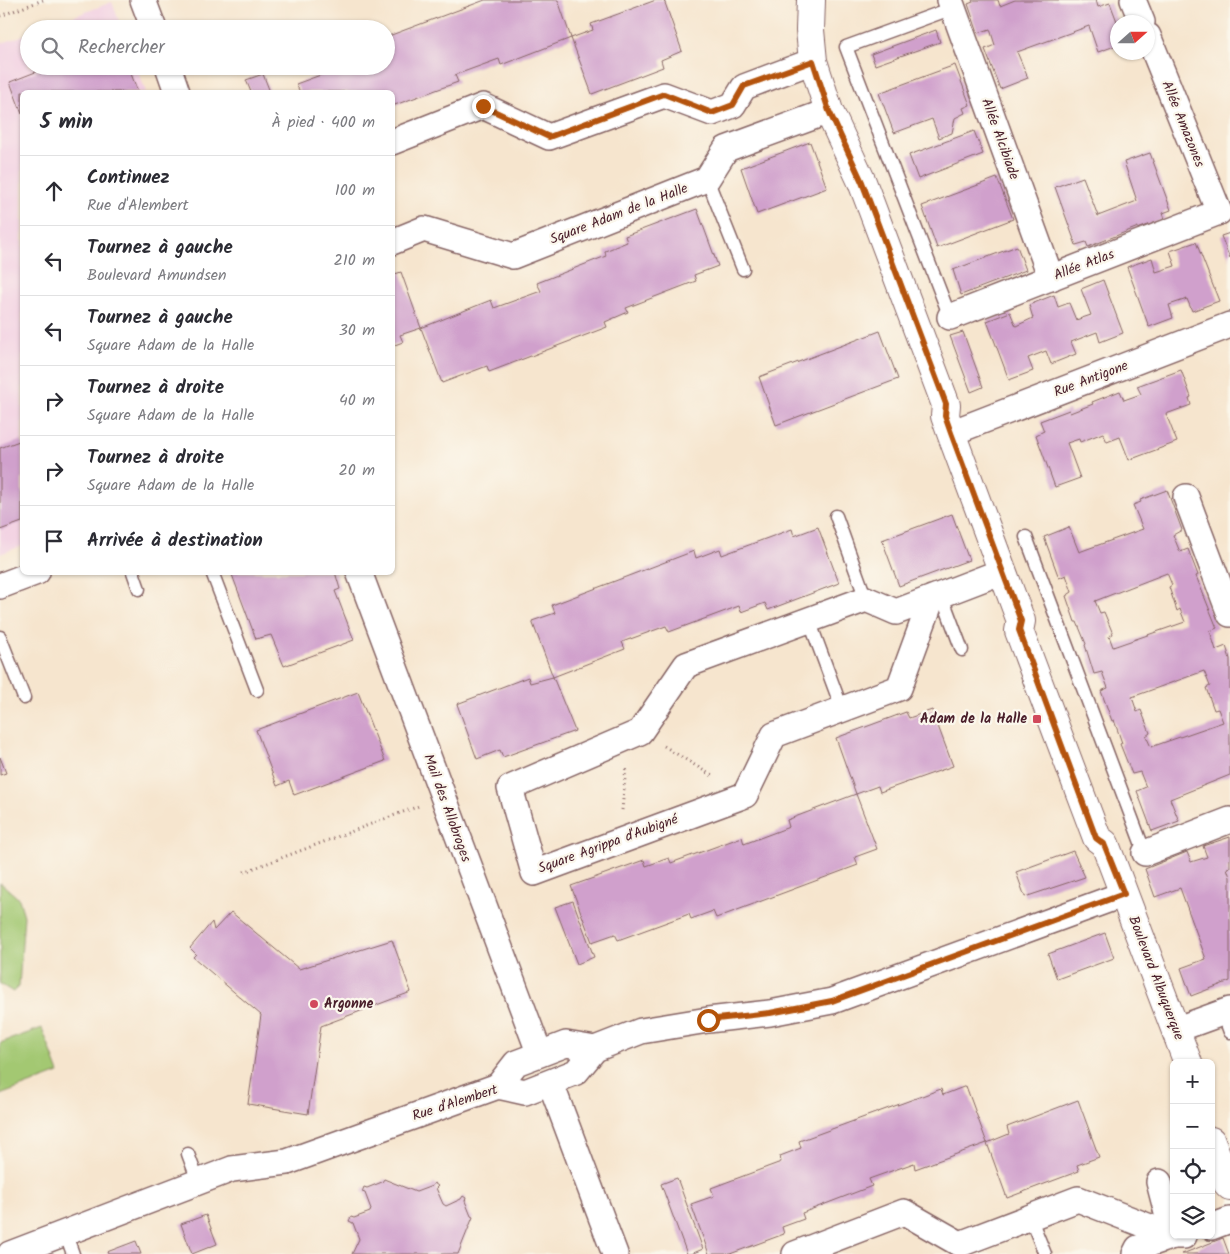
<!DOCTYPE html>
<html lang="fr">
<meta charset="utf-8">
<style>
body{margin:0;font-family:Kalam,sans-serif;background:#f7f7f7;color:#2b2b33}
.controls{position:absolute;right:15px;bottom:15px;display:grid;overflow:hidden;border-radius:8px;box-shadow:0 1px 4px #0004}
.controls button{width:45px;height:45px;display:grid;place-items:center;padding:0;border:0;border-bottom:1px solid #e1e1e2;background:#fff;color:#2b2b33;font:25px sans-serif}
.compass{position:absolute;left:1110px;top:15px;width:45px;height:45px;border-radius:50%;background:#fff;box-shadow:0 1px 4px #0004;rotate:69deg}
.stop{position:absolute;width:15px;height:15px;margin:-11px;border:4px solid #b45309;border-radius:50%;background:#fff}
.stop.end{background:#b45309;border-color:#fff;box-shadow:0 1px 5px #0008}
.list{margin:0;padding:0;list-style:none}
h2{display:flex;justify-content:space-between;align-items:center;height:65px;margin:0;padding:0 20px;font-size:21px}
h2 small{font-size:16px;font-weight:400;color:#7c7c81}
.list li{display:grid;grid-template-columns:32px 1fr auto;gap:15px;align-items:center;box-sizing:border-box;height:70px;padding:0 20px;border-top:1px solid #e1e1e2}
.list b{display:block;font-size:19px;white-space:nowrap}
.list p{margin:0;font-size:16px;white-space:nowrap;color:#7c7c81}
.list em{font-size:16px;font-style:normal;color:#7c7c81}
.icon{flex:none;width:28px;height:28px;fill:none;stroke:currentColor;stroke-width:2;stroke-linecap:round;stroke-linejoin:round}
.map{position:relative;flex:none;width:1230px;height:1254px;overflow:hidden}
.search{position:absolute;background:#fff;box-shadow:0 1px 4px #0004;left:20px;top:20px;width:375px;height:55px;display:flex;align-items:center;gap:12px;box-sizing:border-box;padding:0 18px;border-radius:28px;color:#7c7c81;font-size:19px}
.panel{position:absolute;background:#fff;box-shadow:0 1px 4px #0004;left:20px;top:90px;width:375px;height:485px;border-radius:8px}
.map>svg:first-child{display:block}
.built{fill:#f2cfe2}
.green{fill:#a3c872;stroke:#76744e}
.building{fill:#d0a0cc;fill-rule:evenodd}
.lines{fill:none;stroke-linecap:round;stroke-linejoin:round}
.lane-casing{stroke:#866464;stroke-width:15}
.street-casing{stroke:#866464;stroke-width:28}
.secondary-casing{stroke:#866464;stroke-width:30}
.path{stroke:#866464;stroke-width:3;stroke-dasharray:1 4;stroke-linecap:butt}
.lane{stroke:#fff;stroke-width:12}
.street{stroke:#fff;stroke-width:25}
.secondary{stroke:#fff;stroke-width:28}
.route{stroke:#b45309;stroke-width:6}
.poi-dot{fill:#d1495b;stroke:#fbf7ec;stroke-width:2}
.labels{text-anchor:middle;dominant-baseline:central;stroke-width:4.5;stroke-linejoin:round;paint-order:stroke}
.street-label{font-size:14px;fill:#4a1f2b;stroke:#fbf7ec}
.poi-label{font-size:14px;font-weight:bold;fill:#4a1f2b;stroke:#fbf7ec;text-anchor:end}
</style>
<div class="map">
<svg width="1230" height="1254" viewBox="0 0 1230 1254">
<rect width="100%" height="100%" fill="#fbf7ec"/>
<filter id="ink" filterUnits="userSpaceOnUse"><feTurbulence type="fractalNoise" baseFrequency=".02" numOctaves="2"/><feDisplacementMap in="SourceGraphic" scale="10" xChannelSelector="R" yChannelSelector="G"/><feConvolveMatrix kernelMatrix="1 2 1 2 8 2 1 2 1" color-interpolation-filters="sRGB"/></filter>
<filter id="wash" filterUnits="userSpaceOnUse"><feTurbulence type="fractalNoise" baseFrequency=".0096" numOctaves="4" result="noise"/><feDisplacementMap in="SourceGraphic" scale="20" xChannelSelector="R" yChannelSelector="G"/><feGaussianBlur stdDeviation="1.12" result="paint"/><feColorMatrix in="noise" values="0 0 0 0 0 0 0 0 0 0 0 0 0 0 0 0 0 1.4 0 .05"/><feComposite in="paint" operator="in"/></filter>
<g filter="url(#wash)">
<rect width="100%" height="100%" fill="#f6e5ce"/>
<g class="built">
<path d="M112 2 122 29H40Z"/>
<path d="M29 33V66H136L146 92H22V546L0 554V44Z"/>
</g>
<g class="green">
<path d="M0 883 2 884 19 899 24 916 19 986 13 992 0 984Z"/>
<path d="M42 1028 59 1073 0 1095V1043Z"/>
</g>
<g id="blocks">
<g class="building">
<path d="M485 0H558L571 38 501 65 499 59 455 75 458 82 392 106V92H300L296 84 345 66H386V37Z"/>
<path d="M656 0H664L682 51 661 60 663 67 592 94 571 38 593 30 591 24Z"/>
<path d="M972 0H998L1000 6 1015 0H1096L1098 7 1110 3 1118 24V45L1098 52 1089 26 1017 52 1028 78 1000 89 985 49 995 45 990 29 978 33 968 4 973 2Z"/>
<path d="M936 30 940 42 875 65 871 54Z"/>
<path d="M955 65 970 105 963 108 965 113 955 118 952 133 939 138 932 119 894 133 879 93Z"/>
<path d="M51 66H128L138 92H22V114L10 82Z"/>
<path d="M263 74 270 92H251L246 80Z"/>
<path d="M974 131 983 154 918 179 909 155Z"/>
<path d="M810 142 827 188 757 214 741 168Z"/>
<path d="M1150 153 1171 210 1163 213 1165 219 1138 229V227L1088 247 1086 242 1076 245 1055 187 1083 177 1098 216 1137 201 1124 162Z"/>
<path d="M997 178 1013 219 937 248 922 206Z"/>
<path d="M697 209 718 266 694 275 696 281 626 308 628 312 605 322 607 327 489 372 487 366 442 383 421 328 491 300 494 308 541 291 537 283 606 256 605 251 627 242 625 236Z"/>
<path d="M1230 233V259L1221 236Z"/>
<path d="M1196 242 1219 301 1192 311 1187 299 1169 305 1173 318 1149 327 1127 267 1152 258 1156 272 1175 266 1170 251Z"/>
<path d="M1017 246 1026 270 961 295 953 270Z"/>
<path d="M401 272 421 328 400 335 403 342 392 346V275Z"/>
<path d="M1103 280 1123 333 1100 342 1097 332 1071 342 1076 354 1051 364 1046 351 1028 358 1033 371 1009 380 987 321 1010 312 1016 326 1033 318 1029 305 1054 295 1058 307 1069 303 1076 320 1091 315 1081 289Z"/>
<path d="M880 331 898 379 776 425 759 377Z"/>
<path d="M963 332 983 387 971 392 950 336Z"/>
<path d="M1181 370 1191 397 1189 398 1191 405 1166 414 1177 442 1129 460 1120 437 1107 442 1103 433 1080 442 1079 439 1067 443 1080 478 1055 487 1036 435 1044 431 1040 421 1069 410 1070 413 1093 404 1092 402 1120 391 1124 400 1141 394 1137 386Z"/>
<path d="M22 440V522L0 530V448Z"/>
<path d="M1167 490 1182 530 1173 535 1180 552 1188 549 1198 575 1196 576 1217 628 1210 631 1216 650 1226 646 1230 659V775L1170 799 1179 821 1152 831 1137 791 1146 787 1140 772 1132 774 1120 744 1122 743 1114 720 1112 721 1101 691 1108 688 1102 672 1094 674 1085 645 1086 644 1077 622H1075L1066 596 1072 592 1066 575 1059 578 1044 537 1069 527 1079 552 1143 529 1133 505 1141 502 1140 500ZM1167 573 1172 585 1169 587 1177 611 1180 609 1185 622 1113 647 1109 636 1113 634 1104 612 1100 613 1095 601ZM1204 671 1210 686 1206 688 1214 710 1218 709 1223 722 1151 747 1146 736 1150 733 1141 710 1137 712 1132 697Z"/>
<path d="M952 514 969 560 899 586 882 540Z"/>
<path d="M818 527 839 583 768 610 765 603 741 612 739 606 669 632 666 626 622 642 625 649 553 677 532 621 555 613 552 605 694 551 696 558 720 549 722 555 792 529 794 536Z"/>
<path d="M231 572H335L340 589 335 591 354 640 284 666 271 635 256 639Z"/>
<path d="M528 677 530 683 553 677 575 731 503 757 500 750 477 759 457 704Z"/>
<path d="M358 692 385 761 294 795 289 781 277 786 256 730Z"/>
<path d="M932 710 953 766 880 792 878 786 856 794 836 738 906 712 909 718Z"/>
<path d="M0 757 6 773 0 775Z"/>
<path d="M856 794 877 849 855 857 858 865 716 918 713 911 691 919 689 914 618 940 615 934 592 942 571 886 644 860 646 866 669 858 671 863 742 837 744 844 789 827 787 820Z"/>
<path d="M1230 837V867L1227 868 1230 877V981L1191 996 1181 968 1206 959 1180 888 1155 897 1145 869 1187 852 1191 862 1207 857 1203 846Z"/>
<path d="M1073 851 1085 877 1025 897 1016 872Z"/>
<path d="M573 901 594 957 577 964 555 907Z"/>
<path d="M231 912 299 969 392 940 411 992 321 1026 308 1114 248 1104 261 1015 193 957 196 954 190 948 212 922 214 930Z"/>
<path d="M1105 933 1114 958 1057 979 1048 954Z"/>
<path d="M966 1086 987 1143 915 1169 914 1163 869 1179 872 1186 802 1213 804 1219 782 1227 784 1234 730 1254H709L691 1204 714 1196 711 1188 781 1162 780 1156 801 1148 799 1141 941 1089 943 1095Z"/>
<path d="M1078 1100 1099 1157 1077 1165 1079 1171 1007 1198 987 1143 1009 1134 1007 1127Z"/>
<path d="M677 1178 703 1249 691 1254H687L661 1184Z"/>
<path d="M384 1179 416 1192 432 1186 434 1183 438 1186 436 1188 443 1204 446 1206 461 1199 463 1196 466 1198 465 1201 471 1216 473 1217 458 1254H352L359 1239 353 1223 349 1221 351 1217 354 1218 370 1212 371 1209 365 1193 362 1192 364 1187 367 1188 382 1182Z"/>
<path d="M206 1215 217 1244 192 1254 181 1224Z"/>
<path d="M1223 1238 1229 1254H1182L1200 1247Z"/>
<path d="M136 1241 141 1254H108L107 1252Z"/>
</g>
</g>
</g>
<g filter="url(#ink)">
<use href="#blocks" fill-opacity="0" stroke="#866464" stroke-width="1"/>
<g class="lines">
<g class="lane-casing">
<g id="lane">
<path d="M707 179 743 269"/>
<path d="M950 317 846 47 953 8"/>
<path d="M836 516 866 599"/>
<path d="M1026 537 1145 853"/>
<path d="M133 572 139 589"/>
<path d="M212 572 257 690"/>
<path d="M941 594 962 650"/>
<path d="M809 620 842 709"/>
<path d="M0 637 24 698"/>
<path d="M1223 1013 1230 1032"/>
<path d="M188 1154 198 1181"/>
<path d="M1030 1217 1045 1254"/>
<path d="M65 1232 73 1254"/>
</g>
</g>
<g class="street-casing">
<g id="street">
<path d="M143 0 154 29"/>
<path d="M950 0 1051 278"/>
<path d="M1133 0 1142 22"/>
<path d="M1148 36 1219 212"/>
<path d="M168 66 177 92"/>
<path d="M392 142 483 106 549 137 664 95 712 113 733 105 744 87 813 61"/>
<path d="M392 242 424 229 513 256 707 179 726 149 829 111"/>
<path d="M950 317 1219 212"/>
<path d="M951 433 1230 325"/>
<path d="M1186 497 1230 614"/>
<path d="M359 572 536 1044"/>
<path d="M0 586 37 572"/>
<path d="M932 598 899 688 774 735 745 795 534 873 510 788 640 732 686 665 866 599 896 612 1003 571"/>
<path d="M1145 853 1230 820"/>
<path d="M1175 1030 1230 1010"/>
<path d="M498 1086 516 1063 540 1054 566 1044 595 1049"/>
<path d="M554 1092 615 1254"/>
<path d="M1159 1182 1173 1236H1184"/>
<path d="M1211 1227 1230 1220"/>
<path d="M10 1254 232 1169 287 1162 498 1086 525 1092 576 1072 595 1049 641 1031 708 1020 770 1013 832 1001 1124 894"/>
<path d="M795 1254 904 1212 960 1244 1078 1199 1173 1236"/>
<path d="M1135 1254 1138 1248 1173 1236"/>
</g>
</g>
<g class="secondary-casing">
<g id="secondary">
<path d="M811 0 810 30 813 61 829 111 862 182 946 405 945 416 951 433 1021 621 1019 631 1097 838 1105 844 1188 1063"/>
<path d="M1211 1141 1227 1183 1230 1186"/>
</g>
</g>
<g class="path">
<path d="M0 16 43 0"/>
<path d="M664 746 714 777"/>
<path d="M622 810 626 767"/>
<path d="M244 872 419 806"/>
</g>
<use href="#lane" class="lane"/>
<use href="#street" class="street"/>
<use href="#secondary" class="secondary"/>
</g>
</g>
<g class="lines" filter="url(#ink)">
<path class="route" d="M483 106 549 137 664 94 712 113 733 105 744 86 813 61 829 111 862 182 946 404 945 416 951 433 1021 621 1019 630 1096 838 1104 844 1124 894 832 1001 770 1013 708 1020"/>
</g>
<g class="poi-dot">
<rect x="1032" y="714" width="10" height="10" rx="2.5"/>
<circle cx="314" cy="1004" r="5"/>
</g>
<g class="labels">
<g class="street-label">
<text transform="translate(1183 124) rotate(68)">Allée Amazones</text>
<text transform="translate(1000 139) rotate(70)">Allée Alcibiade</text>
<text transform="translate(619 214) rotate(-21)">Square Adam de la Halle</text>
<text transform="translate(1084 265) rotate(-21)">Allée Atlas</text>
<text transform="translate(1091 379) rotate(-21)">Rue Antigone</text>
<text transform="translate(447 808) rotate(70)">Mail des Allobroges</text>
<text transform="translate(608 844) rotate(-20)">Square Agrippa d'Aubigné</text>
<text transform="translate(1156 978) rotate(69)">Boulevard Albuquerque</text>
<text transform="translate(455 1103) rotate(-18)">Rue d'Alembert</text>
</g>
<g class="poi-label">
<text x="1027" y="719">Adam de la Halle</text>
<text x="324" y="1004" text-anchor="start">Argonne</text>
</g>
</g>
</svg>
<div class="controls">
<button>+</button>
<button>−</button>
<button><svg class="icon" aria-label="locate" viewBox="0 0 24 24"><circle cx="12" cy="12" r="6"/><path d="M12 2v4M12 18v4M2 12h4M18 12h4"/></svg></button>
<button><svg class="icon" aria-label="layers" viewBox="0 0 24 24"><path d="M12 4l9 5-9 5-9-5zM3 14l9 5 9-5"/></svg></button>
</div>
<svg class="compass" viewBox="-18 -18 36 36"><path d="M0-13l5 13h-10z" fill="#e53935"/><path d="M0 13l5-13h-10z" fill="#7c7c81"/></svg>
<div class="stop" style="left:708px;top:1020px"></div>
<div class="stop end" style="left:483px;top:106px"></div>
<div class="search"><svg class="icon" aria-label="search" viewBox="0 0 24 24"><circle cx="10" cy="10" r="6"/><path d="M15 15l6 6"/></svg>Rechercher</div>
<section class="panel">
<h2>5 min<small>À pied · 400 m</small></h2>
<ul class="list">
<li><svg class="icon" aria-label="ahead" viewBox="0 0 24 24"><path d="M12 20V5M6 11l6-6 6 6"/></svg><div><b>Continuez</b><p>Rue d'Alembert</p></div><em>100 m</em></li>
<li><svg class="icon" aria-label="left" viewBox="0 0 24 24"><path d="M17 20v-9H6M10 6l-5 5 5 5"/></svg><div><b>Tournez à gauche</b><p>Boulevard Amundsen</p></div><em>210 m</em></li>
<li><svg class="icon" aria-label="left" viewBox="0 0 24 24"><path d="M17 20v-9H6M10 6l-5 5 5 5"/></svg><div><b>Tournez à gauche</b><p>Square Adam de la Halle</p></div><em>30 m</em></li>
<li><svg class="icon" aria-label="right" viewBox="0 0 24 24"><path d="M7 20v-9h11M14 6l5 5-5 5"/></svg><div><b>Tournez à droite</b><p>Square Adam de la Halle</p></div><em>40 m</em></li>
<li><svg class="icon" aria-label="right" viewBox="0 0 24 24"><path d="M7 20v-9h11M14 6l5 5-5 5"/></svg><div><b>Tournez à droite</b><p>Square Adam de la Halle</p></div><em>20 m</em></li>
<li><svg class="icon" aria-label="arrive" viewBox="0 0 24 24"><path d="M6 21V4h12l-3 4 3 4H6"/></svg><div><b>Arrivée à destination</b></div></li>
</ul>
</section>
</div>
